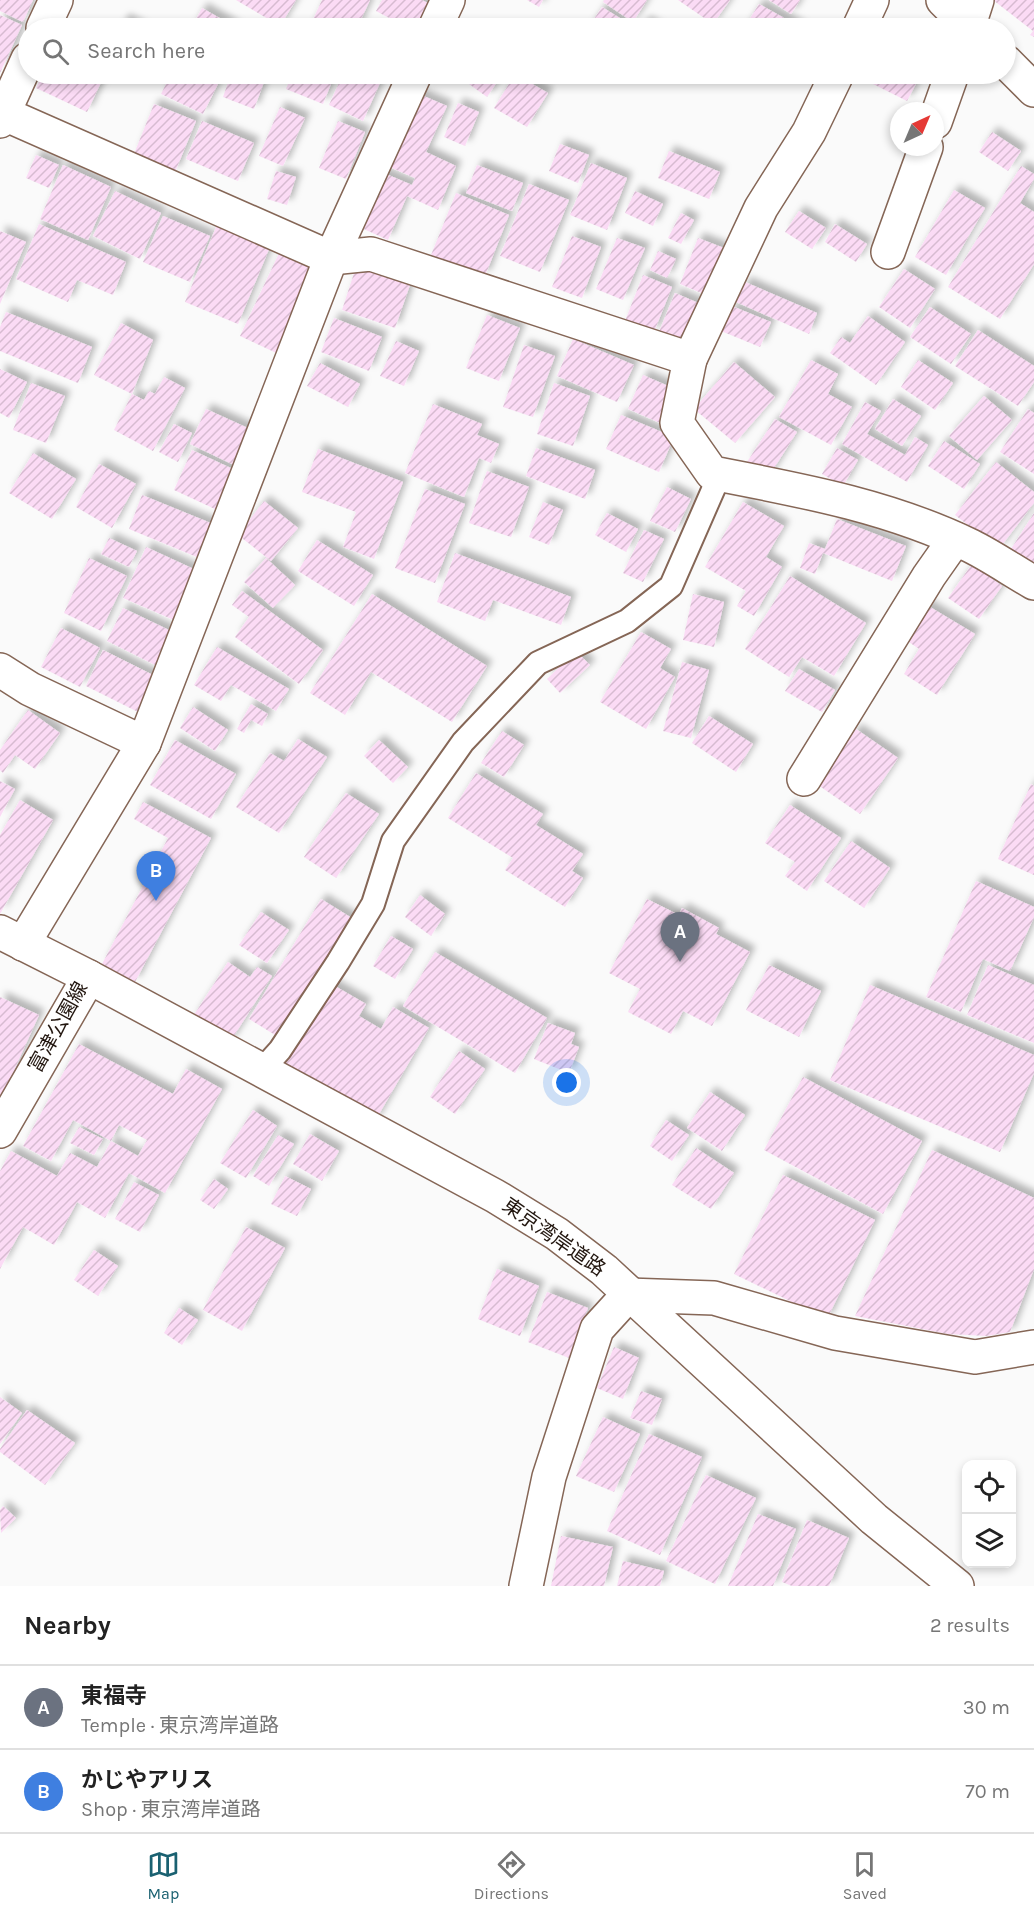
<!DOCTYPE html>
<meta charset="utf-8">
<style>
body{margin:0;font-family:Karla,"Noto Sans JP",sans-serif;background:#f2f2f2;color:#222}
.controls{position:absolute;right:18px;bottom:18px;display:grid;overflow:hidden;border-radius:12px;box-shadow:0 3px 9px #0003}
.controls button{width:54px;height:54px;display:grid;place-items:center;padding:0;border:0;border-bottom:2px solid #e0e0e0;background:#fff;color:#222;font:30px sans-serif}
.compass{position:absolute;left:890px;top:102px;width:54px;height:54px;border-radius:50%;background:#fff;box-shadow:0 3px 9px #0003;rotate:44deg}
.you{position:absolute;left:567px;top:1083px;width:21px;height:21px;margin:-15px;border:4px solid #fff;border-radius:50%;background:#1a73e8;box-shadow:0 0 0 9px #1a73e833}
.badge{display:grid;place-items:center;width:39px;height:39px;border-radius:50%;background:#1a6171;color:#fff;font-size:20px;font-weight:700}
.pin{position:absolute;translate:-50% -50px;filter:drop-shadow(0 2px 3px #0008)}
.pin::after{content:'';position:absolute;top:32px;width:21px;height:18px;background:inherit;clip-path:polygon(0 0,100% 0,50% 100%)}
.list{margin:0;padding:0;list-style:none}
h2{display:flex;justify-content:space-between;align-items:center;height:78px;margin:0;padding:0 24px;font-size:26px}
h2 small{font-size:20px;font-weight:400;color:#767676}
.list li{display:grid;grid-template-columns:39px 1fr auto;gap:18px;align-items:center;box-sizing:border-box;height:84px;padding:0 24px;border-top:2px solid #e0e0e0}
.list b{display:block;font-size:22px;white-space:nowrap}
.list p{margin:0;font-size:20px;white-space:nowrap;color:#767676}
.list em{font-size:20px;font-style:normal;color:#767676}
.icon{flex:none;width:33px;height:33px;fill:none;stroke:currentColor;stroke-width:2;stroke-linecap:round;stroke-linejoin:round}
.map{position:relative;flex:none;width:1034px;height:1586px;overflow:hidden}
.search{position:absolute;background:#fff;box-shadow:0 3px 9px #0003;left:18px;right:18px;top:18px;height:66px;display:flex;align-items:center;gap:15px;box-sizing:border-box;padding:0 21px;border-radius:33px;color:#767676;font-size:22px}
.sheet{height:246px;background:#fff}
nav{display:flex;justify-content:space-around;align-items:center;box-sizing:border-box;height:84px;border-top:2px solid #e0e0e0;background:#fff;font-size:16px;color:#767676}
nav a{display:grid;justify-items:center;gap:3px}
nav .on{color:#1a6171}
.map>svg:first-child{display:block}
.building{fill:url(#building-hatch);filter:url(#shadow)}
.lines{fill:none;stroke-linecap:round;stroke-linejoin:round}
.service-casing{stroke:#856656;stroke-width:26}
.minor-casing{stroke:#856656;stroke-width:36}
.tertiary-casing{stroke:#856656;stroke-width:36}
.secondary-casing{stroke:#856656;stroke-width:36}
.trunk-casing{stroke:#856656;stroke-width:36}
.service{stroke:#fff;stroke-width:22}
.minor{stroke:#fff;stroke-width:33}
.tertiary{stroke:#fff;stroke-width:33}
.secondary{stroke:#fff;stroke-width:33}
.trunk{stroke:#fff;stroke-width:33}
.labels{text-anchor:middle;dominant-baseline:central;stroke-width:4.5;stroke-linejoin:round;paint-order:stroke}
.street-label{font-size:20px;fill:#22160f;stroke:#fff}
</style>
<div class="map">
<svg width="1034" height="1586" viewBox="0 0 1034 1586">
<defs>
<pattern id="building-hatch" width="6" height="6" patternUnits="userSpaceOnUse" patternTransform="scale(1.5)"><rect width="6" height="6" fill="#fbdbf5"/><path d="M-1 1l2-2M0 6l6-6M5 7l2-2" fill="none" stroke="#d7bbd1"/></pattern>
<filter id="shadow"><feDropShadow dx="5.5" dy="-5.5" stdDeviation="3" flood-color="#0004"/></filter>
</defs>
<rect width="100%" height="100%" fill="#fafafa"/>
<g class="building">
<path d="M0 0H33L23 22 0 11Z"/>
<path d="M236 0H296L280 26Z"/>
<path d="M322 0H370L357 28H309Z"/>
<path d="M382 0H422L433 6 421 28H408L376 11Z"/>
<path d="M527 0H543L539 7Z"/>
<path d="M604 0H647L633 22 603 2Z"/>
<path d="M678 0H730L713 24Z"/>
<path d="M769 0H800L791 14Z"/>
<path d="M993 0H1034V37L1030 35 1033 31Z"/>
<path d="M759 4 802 28H744Z"/>
<path d="M602 7 631 25 628 28H588Z"/>
<path d="M202 8 237 28H191Z"/>
<path d="M0 15 22 25 0 73Z"/>
<path d="M124 19 143 28H119Z"/>
<path d="M645 21 658 28H640Z"/>
<path d="M43 74H105L87 112 36 88Z"/>
<path d="M171 74H198L218 84 203 114 161 94Z"/>
<path d="M231 74H267L254 109 223 97Z"/>
<path d="M292 74H335L323 104 286 89Z"/>
<path d="M343 74H384L363 121 329 105Z"/>
<path d="M455 74H491L499 79 487 97Z"/>
<path d="M515 74 548 93 527 127 494 108Z"/>
<path d="M866 74H921L907 101 863 79Z"/>
<path d="M412 91 447 106 426 152 456 166 438 210 407 196 388 240 355 225 379 171 412 185 415 178 385 165Z"/>
<path d="M458 103 479 112 465 146 444 137Z"/>
<path d="M154 104 196 121 175 172 134 154Z"/>
<path d="M280 107 305 118 283 166 259 156Z"/>
<path d="M202 121 254 143 238 181 186 159Z"/>
<path d="M338 121 365 132 346 179 319 168Z"/>
<path d="M992 132 1021 151 1008 171 979 152Z"/>
<path d="M560 144 589 155 578 183 549 171Z"/>
<path d="M669 151 720 172 709 199 658 178Z"/>
<path d="M36 155 59 165 49 188 26 178Z"/>
<path d="M591 163 627 178 607 230 570 215Z"/>
<path d="M63 165 111 187 88 240 40 219Z"/>
<path d="M477 165 523 183 512 211 466 193Z"/>
<path d="M1021 166 1034 174V179L1020 203 1034 212V264L1000 319 948 287Z"/>
<path d="M276 171 296 177 287 205 267 199Z"/>
<path d="M529 184 569 200 540 272 500 256Z"/>
<path d="M954 190 985 208 946 275 915 257Z"/>
<path d="M115 191 161 213 140 259 93 236Z"/>
<path d="M635 191 663 204 653 226 625 213Z"/>
<path d="M456 193 509 215 485 276 431 255Z"/>
<path d="M799 211 826 228 812 249 785 232Z"/>
<path d="M681 213 694 220 681 244 668 238Z"/>
<path d="M163 216 210 236 190 282 143 262Z"/>
<path d="M219 220 272 242 238 324 185 302Z"/>
<path d="M39 224 126 262 113 295 77 280 68 302 16 279Z"/>
<path d="M835 224 867 244 856 262 825 242Z"/>
<path d="M0 231 26 242 0 304Z"/>
<path d="M572 236 601 247 582 298 552 287Z"/>
<path d="M617 238 645 248 623 300 596 289Z"/>
<path d="M698 238 724 248 706 295 680 284Z"/>
<path d="M282 247 318 263 287 358 240 336Z"/>
<path d="M658 251 676 259 667 278 650 270Z"/>
<path d="M357 264 411 282 395 328 342 310Z"/>
<path d="M904 269 935 289 910 328 879 307Z"/>
<path d="M643 275 672 287 654 332 625 321Z"/>
<path d="M745 282 817 313 809 334 736 302Z"/>
<path d="M675 293 703 305 685 350 656 339Z"/>
<path d="M732 306 771 322 760 347 721 331Z"/>
<path d="M930 307 971 334 951 364 910 337Z"/>
<path d="M6 312 92 347 78 383 0 351V327Z"/>
<path d="M487 315 520 328 499 381 466 368Z"/>
<path d="M868 316 905 342 876 385 830 353 841 337 850 343Z"/>
<path d="M334 318 382 337 369 371 321 352Z"/>
<path d="M121 323 153 340 132 394 94 375Z"/>
<path d="M978 330 1034 366V382L1018 406 955 366Z"/>
<path d="M573 339 634 365 617 402 557 376Z"/>
<path d="M396 341 419 351 404 386 380 376Z"/>
<path d="M524 345 555 356 533 417 503 407Z"/>
<path d="M811 360 838 374 828 394 852 407 831 445 779 417Z"/>
<path d="M918 360 953 383 935 410 901 387Z"/>
<path d="M734 362 775 397 735 443 694 409Z"/>
<path d="M320 363 360 384 348 407 307 386Z"/>
<path d="M0 369 27 382 9 418 0 413Z"/>
<path d="M643 375 675 389 660 423 628 409Z"/>
<path d="M164 377 185 388 153 451 114 430 132 394 144 400 149 391 155 394Z"/>
<path d="M31 383 65 396 46 443 13 430Z"/>
<path d="M554 383 590 396 573 446 537 434Z"/>
<path d="M984 396 1012 420 977 460 949 436Z"/>
<path d="M893 399 921 416 902 446 875 429Z"/>
<path d="M865 402 881 411 867 434 905 455 915 437 928 445 907 482 842 444Z"/>
<path d="M433 404 482 424 477 435 499 444 491 463 479 458 464 497 405 473Z"/>
<path d="M206 409 250 429 234 465 190 444Z"/>
<path d="M1028 409 1034 413V474L1000 452Z"/>
<path d="M621 415 674 437 659 472 606 449Z"/>
<path d="M775 419 797 432 769 476 747 462Z"/>
<path d="M174 424 192 433 178 462 159 452Z"/>
<path d="M944 441 980 464 964 489 928 466Z"/>
<path d="M536 448 595 470 585 499 526 476Z"/>
<path d="M837 448 858 460 843 486 822 474Z"/>
<path d="M318 449 403 482 374 559 343 547 356 512 302 492Z"/>
<path d="M192 450 235 470 217 510 174 490Z"/>
<path d="M33 453 76 479 52 519 9 493Z"/>
<path d="M996 462 1034 492V503L999 549 955 515Z"/>
<path d="M99 464 136 484 112 528 76 507Z"/>
<path d="M487 471 529 487 511 537 469 523Z"/>
<path d="M667 487 691 499 675 532 650 521Z"/>
<path d="M425 489 465 504 435 583 395 568Z"/>
<path d="M142 495 218 526 204 560 129 529Z"/>
<path d="M264 501 298 528 271 561 238 535Z"/>
<path d="M543 502 563 510 549 545 529 537Z"/>
<path d="M743 502 784 526 766 557 782 567 754 616 737 606 746 591 705 567Z"/>
<path d="M607 513 638 529 626 552 595 535Z"/>
<path d="M1034 513V568L1009 552Z"/>
<path d="M837 519 906 546 892 581 823 553 815 574 800 568 809 543 825 549Z"/>
<path d="M644 530 664 539 643 582 623 573Z"/>
<path d="M109 538 137 551 129 567 101 554Z"/>
<path d="M317 540 373 575 354 606 298 571Z"/>
<path d="M146 547 198 571 176 621 123 598Z"/>
<path d="M455 553 571 597 561 625 493 600 485 621 437 602Z"/>
<path d="M89 558 127 576 101 631 64 613Z"/>
<path d="M266 558 295 585 273 608 244 582Z"/>
<path d="M972 564 1002 586 979 619 948 598Z"/>
<path d="M790 576 866 623 834 676 802 657 789 677 745 649Z"/>
<path d="M242 591 323 650 299 684 235 637 249 617 232 605Z"/>
<path d="M372 594 487 666 452 722 371 672 345 715 310 693Z"/>
<path d="M693 594 724 602 714 647 683 640Z"/>
<path d="M925 604 975 634 937 695 904 674 919 649 903 638Z"/>
<path d="M123 608 171 631 155 665 107 641Z"/>
<path d="M61 628 100 648 80 687 41 667Z"/>
<path d="M641 632 671 649 660 668 675 677 646 729 600 702Z"/>
<path d="M217 647 289 689 276 711 231 685 221 701 194 685Z"/>
<path d="M103 650 155 676 138 712 86 686Z"/>
<path d="M576 651 590 665 560 693 547 679Z"/>
<path d="M682 662 709 670 691 738 663 731Z"/>
<path d="M799 669 835 690 822 712 785 691Z"/>
<path d="M251 704 268 714 262 726 251 720 244 733 237 729Z"/>
<path d="M193 707 228 730 215 751 180 728Z"/>
<path d="M28 710 60 733 35 769 15 755 3 773 0 770V750Z"/>
<path d="M709 716 753 744 736 772 692 743Z"/>
<path d="M856 729 898 758 860 814 818 785Z"/>
<path d="M502 731 524 745 504 777 481 763Z"/>
<path d="M298 739 327 757 279 833 236 807 270 753 284 761Z"/>
<path d="M175 740 236 774 211 819 150 785Z"/>
<path d="M379 740 408 767 393 783 364 756Z"/>
<path d="M476 773 543 814 536 825 583 854 572 871 583 878 565 907 505 870 513 858 448 818Z"/>
<path d="M0 781 15 789 0 817Z"/>
<path d="M1031 784 1034 786V875L998 859Z"/>
<path d="M346 793 379 814 336 878 304 857Z"/>
<path d="M20 800 53 820 0 914V835Z"/>
<path d="M143 802 211 838 135 982 102 964 168 838 134 819Z"/>
<path d="M790 805 841 838 807 891 785 876 795 862 765 843Z"/>
<path d="M851 841 890 868 864 908 824 881Z"/>
<path d="M976 881 1034 907V917L1010 971 983 959 961 1012 926 997Z"/>
<path d="M420 895 445 914 431 936 405 917Z"/>
<path d="M321 899 355 920 280 1038 249 1019Z"/>
<path d="M647 899 679 915 682 908 719 928 716 934 750 952 712 1026 683 1011 671 1034 628 1012 640 989 609 973Z"/>
<path d="M261 912 289 930 267 963 239 945Z"/>
<path d="M391 936 413 949 395 979 373 966Z"/>
<path d="M435 952 547 1018 515 1073 403 1006Z"/>
<path d="M228 962 250 977 257 967 272 976 230 1042 192 1018Z"/>
<path d="M769 965 821 991 799 1037 746 1010Z"/>
<path d="M988 965 1034 985V1043L967 1015Z"/>
<path d="M328 982 366 1004 359 1016 381 1029 393 1007 429 1028 375 1121 280 1066Z"/>
<path d="M870 985 1034 1055V1073L1000 1152 830 1080Z"/>
<path d="M0 997 39 1015 2 1097 0 1096Z"/>
<path d="M548 1023 575 1033 571 1044 579 1047 569 1073 534 1059Z"/>
<path d="M79 1044 173 1094 186 1069 222 1089 165 1193 129 1173 105 1218 77 1202 54 1245 23 1227 0 1269V1171L11 1151 57 1176 70 1153 97 1167 111 1141 138 1156 147 1140 119 1125 111 1141 73 1120 51 1161 23 1146Z"/>
<path d="M459 1051 485 1069 455 1114 430 1097Z"/>
<path d="M803 1077 922 1141 883 1214 764 1150Z"/>
<path d="M710 1092 745 1115 722 1151 687 1128Z"/>
<path d="M253 1110 277 1126 246 1178 220 1163Z"/>
<path d="M666 1120 689 1135 672 1161 650 1146Z"/>
<path d="M79 1127 103 1139 94 1155 70 1143Z"/>
<path d="M310 1134 339 1151 322 1181 293 1164Z"/>
<path d="M278 1135 294 1144 269 1186 253 1176Z"/>
<path d="M696 1148 734 1173 711 1209 672 1185Z"/>
<path d="M932 1150 1034 1198V1269L1010 1332 987 1336 948 1334 855 1316Z"/>
<path d="M783 1175 875 1220 827 1319 734 1274Z"/>
<path d="M285 1176 311 1189 297 1216 271 1204Z"/>
<path d="M214 1179 228 1189 214 1209 200 1200Z"/>
<path d="M134 1182 159 1195 140 1232 115 1219Z"/>
<path d="M246 1227 285 1248 242 1331 203 1310Z"/>
<path d="M94 1250 118 1266 98 1296 74 1280Z"/>
<path d="M497 1269 539 1286 520 1336 478 1319Z"/>
<path d="M547 1292 588 1308 569 1358 528 1342Z"/>
<path d="M179 1308 198 1320 182 1345 164 1333Z"/>
<path d="M614 1347 639 1358 623 1399 597 1388Z"/>
<path d="M641 1391 662 1399 652 1425 630 1418Z"/>
<path d="M0 1397 22 1413 0 1444Z"/>
<path d="M27 1410 75 1443 45 1485 0 1452V1449Z"/>
<path d="M603 1417 640 1434 614 1492 576 1476Z"/>
<path d="M649 1434 702 1457 660 1555 607 1531Z"/>
<path d="M706 1475 756 1498 715 1584 666 1561Z"/>
<path d="M3 1506 16 1518 1 1533 0 1510Z"/>
<path d="M758 1514 796 1529 773 1586H728Z"/>
<path d="M807 1520 849 1538 829 1586H792L782 1582Z"/>
<path d="M561 1536 613 1547 604 1586H551Z"/>
<path d="M623 1561 664 1571 660 1586H617Z"/>
</g>
<g class="lines">
<g class="service-casing">
<path id="service" d="M261 1071 280 1050 338 962 373 904 393 841 463 742 538 663 627 621 671 586 720 474"/>
</g>
<g class="minor-casing">
<g id="minor">
<path d="M43 28 56 0"/>
<path d="M435 28 448 0"/>
<path d="M859 28 872 0"/>
<path d="M968 28 977 0"/>
<path d="M0 112 331 258 371 254 690 359 677 423 712 473C800 490 889 506 971 546 993 557 1013 571 1034 583"/>
<path d="M0 121 28 59"/>
<path d="M935 122 952 74"/>
<path d="M888 252 926 147"/>
<path d="M690 359 761 208 809 132 837 74"/>
<path d="M0 670 30 689 144 743"/>
<path d="M804 779 929 576 955 539"/>
<path d="M23 944 144 743 331 258 415 74"/>
<path d="M526 1586 549 1477 597 1329 628 1295 714 1298 835 1333 975 1357 1034 1347"/>
</g>
</g>
<g class="tertiary-casing">
<g id="tertiary">
<path d="M943 0 971 28"/>
<path d="M1006 62 1034 90"/>
</g>
</g>
<g class="secondary-casing">
<path id="secondary" d="M0 932 89 977 0 1131"/>
</g>
<g class="trunk-casing">
<path id="trunk" d="M89 977 495 1196 557 1234 604 1270 874 1519 957 1586"/>
</g>
<use href="#service" class="service"/>
<use href="#minor" class="minor"/>
<use href="#tertiary" class="tertiary"/>
<use href="#secondary" class="secondary"/>
<use href="#trunk" class="trunk"/>
</g>
<g class="labels">
<g class="street-label">
<text transform="translate(58 1027) rotate(-61)">富津公園線</text>
<text transform="translate(554 1237) rotate(35)">東京湾岸道路</text>
</g>
</g>
</svg>
<div class="controls">
<button><svg class="icon" aria-label="locate" viewBox="0 0 24 24"><circle cx="12" cy="12" r="6"/><path d="M12 2v4M12 18v4M2 12h4M18 12h4"/></svg></button>
<button><svg class="icon" aria-label="layers" viewBox="0 0 24 24"><path d="M12 4l9 5-9 5-9-5zM3 14l9 5 9-5"/></svg></button>
</div>
<svg class="compass" viewBox="-18 -18 36 36"><path d="M0-13l5 13h-10z" fill="#e53935"/><path d="M0 13l5-13h-10z" fill="#767676"/></svg>
<div class="you"></div>
<div class="pin badge" style="left:680px;top:962px;background:#6b7280">A</div>
<div class="pin badge" style="left:156px;top:901px;background:#3f7fe0">B</div>
<div class="search"><svg class="icon" aria-label="search" viewBox="0 0 24 24"><circle cx="10" cy="10" r="6"/><path d="M15 15l6 6"/></svg>Search here</div>
</div>
<section class="sheet">
<h2>Nearby<small>2 results</small></h2>
<ul class="list">
<li><span class="badge" style="background:#6b7280">A</span><div><b>東福寺</b><p>Temple · 東京湾岸道路</p></div><em>30 m</em></li>
<li><span class="badge" style="background:#3f7fe0">B</span><div><b>かじやアリス</b><p>Shop · 東京湾岸道路</p></div><em>70 m</em></li>
</ul>
</section>
<nav>
<a class="on"><svg class="icon" aria-label="map" viewBox="0 0 24 24"><path d="M3 6l6-2 6 2 6-2v14l-6 2-6-2-6 2zM9 4v14M15 6v14"/></svg>Map</a>
<a><svg class="icon" aria-label="directions" viewBox="0 0 24 24"><path d="M12 3l9 9-9 9-9-9zM9 14v-3h6M13 9l2 2-2 2"/></svg>Directions</a>
<a><svg class="icon" aria-label="saved" viewBox="0 0 24 24"><path d="M7 4h10v16l-5-4-5 4z"/></svg>Saved</a>
</nav>
